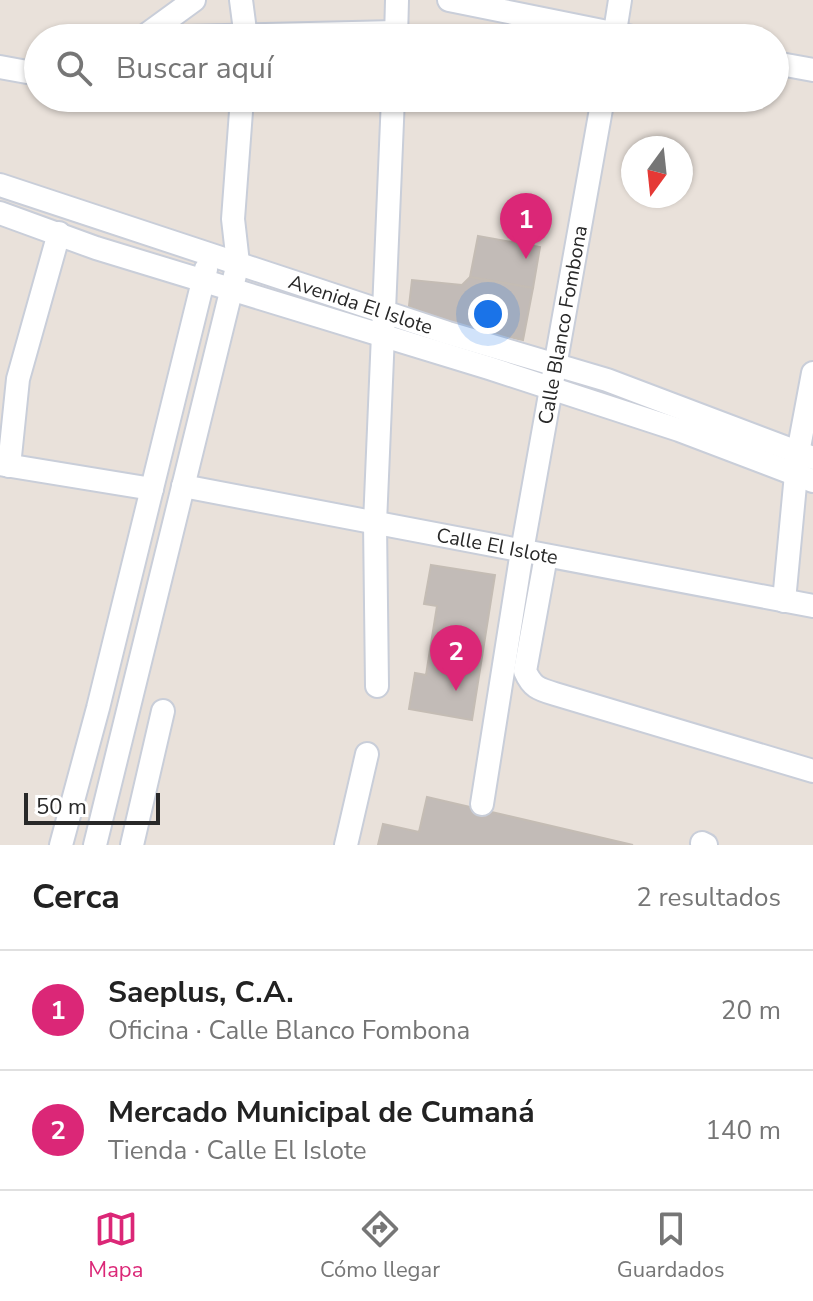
<!DOCTYPE html>
<html lang="es">
<meta charset="utf-8">
<style>
body{margin:0;font-family:"Nunito Sans",sans-serif;background:#f2f2f2;color:#222}
.compass{position:absolute;left:621px;top:136px;width:72px;height:72px;border-radius:50%;background:#fff;box-shadow:0 2px 6px #0004;rotate:195deg}
.scale{position:absolute;left:24px;bottom:20px;width:136px;box-sizing:border-box;padding-left:8px;border:4px solid #282828;border-top:0;font-size:22px;line-height:28px;white-space:nowrap;color:#282828;-webkit-text-stroke:6px #fff;paint-order:stroke}
.you{position:absolute;left:488px;top:314px;width:28px;height:28px;margin:-20px;border:6px solid #fff;border-radius:50%;background:#1a73e8;box-shadow:0 0 0 12px #1a73e833}
.badge{display:grid;place-items:center;width:52px;height:52px;border-radius:50%;background:#db2777;color:#fff;font-size:26px;font-weight:700}
.pin{position:absolute;translate:-50% -66px;filter:drop-shadow(0 2px 4px #0008)}
.pin::after{content:'';position:absolute;top:42px;width:28px;height:24px;background:inherit;clip-path:polygon(0 0,100% 0,50% 100%)}
.list{margin:0;padding:0;list-style:none}
h2{display:flex;justify-content:space-between;align-items:center;height:104px;margin:0;padding:0 32px;font-size:34px}
h2 small{font-size:26px;font-weight:400;color:#767676}
.list li{display:grid;grid-template-columns:52px 1fr auto;gap:24px;align-items:center;box-sizing:border-box;height:120px;padding:0 32px;border-top:2px solid #e0e0e0}
.list b{display:block;font-size:30px;white-space:nowrap}
.list p{margin:0;font-size:26px;white-space:nowrap;color:#767676}
.list em{font-size:26px;font-style:normal;color:#767676}
.icon{flex:none;width:44px;height:44px;fill:none;stroke:currentColor;stroke-width:2;stroke-linecap:round;stroke-linejoin:round}
.map{position:relative;flex:none;width:813px;height:845px;overflow:hidden}
.search{position:absolute;background:#fff;box-shadow:0 2px 6px #0004;left:24px;right:24px;top:24px;height:88px;display:flex;align-items:center;gap:20px;box-sizing:border-box;padding:0 28px;border-radius:44px;color:#767676;font-size:30px}
.sheet{height:344px;background:#fff}
nav{display:flex;justify-content:space-around;align-items:center;box-sizing:border-box;height:112px;border-top:2px solid #e0e0e0;background:#fff;font-size:22px;color:#767676}
nav a{display:grid;justify-items:center;gap:4px}
nav .on{color:#db2777}
.map>svg:first-child{display:block}
.building{fill:#c2bbb7;stroke:#c4bcb4;stroke-width:2}
.lines{fill:none;stroke-linecap:round;stroke-linejoin:round}
.minor-casing{stroke:#c9ced9;stroke-width:26}
.minor{stroke:#fff;stroke-width:22}
.labels{text-anchor:middle;dominant-baseline:central;stroke-width:6;stroke-linejoin:round;paint-order:stroke}
.street-label{font-size:20px;fill:#282828;stroke:#fff}
</style>
<div class="map">
<svg width="813" height="845" viewBox="0 0 813 845">
<rect width="100%" height="100%" fill="#e9e1da"/>
<g class="building">
<path d="M478 236 540 247 533 288 470 277Z"/>
<path d="M470 277 533 288 523 340 448 323 409 306 412 280 462 285Z"/>
<path d="M431 565 495 575 472 720 409 709 415 673 426 675 437 606 424 604Z"/>
<path d="M427 797 633 845H378L383 824 419 832Z"/>
</g>
<g class="lines">
<g class="minor-casing">
<g id="minor">
<path d="M241 0 246 38"/>
<path d="M449 0 637 38"/>
<path d="M142 38 396 32"/>
<path d="M142 38 194 0"/>
<path d="M396 38 397 0"/>
<path d="M614 38 620 0"/>
<path d="M775 63 813 70"/>
<path d="M0 67 38 74"/>
<path id="s1" d="M0 185 448 333 607 380 813 458"/>
<path d="M0 213 96 248 489 368 679 430 813 481"/>
<path d="M0 464 152 489"/>
<path d="M9 466 18 379 59 233"/>
<path id="s2" d="M183 486 813 606"/>
<path d="M546 556 525 671C532 687 538 689 555 694L813 771"/>
<path d="M784 601 798 453 813 373"/>
<path d="M377 686 375 523 393 98"/>
<path id="s3" d="M482 804 522 551 603 98"/>
<path d="M702 843 706 845"/>
<path d="M61 845 98 708 206 269"/>
<path d="M95 845 238 263 233 219 242 98"/>
<path d="M132 845 163 711"/>
<path d="M346 845 367 754"/>
</g>
</g>
<use href="#minor" class="minor"/>
</g>
<g class="labels">
<g class="street-label">
<text stroke="none"><textPath href="#s1" startOffset="380">Avenida El Islote</textPath></text>
<text stroke="none"><textPath href="#s3" startOffset="486">Calle Blanco Fombona</textPath></text>
<text stroke="none"><textPath href="#s2" startOffset="320">Calle El Islote</textPath></text>
</g>
</g>
</svg>
<svg class="compass" viewBox="-18 -18 36 36"><path d="M0-13l5 13h-10z" fill="#e53935"/><path d="M0 13l5-13h-10z" fill="#767676"/></svg>
<div class="scale">50 m</div>
<div class="you"></div>
<div class="pin badge" style="left:526px;top:259px">1</div>
<div class="pin badge" style="left:456px;top:691px">2</div>
<div class="search"><svg class="icon" aria-label="search" viewBox="0 0 24 24"><circle cx="10" cy="10" r="6"/><path d="M15 15l6 6"/></svg>Buscar aquí</div>
</div>
<section class="sheet">
<h2>Cerca<small>2 resultados</small></h2>
<ul class="list">
<li><span class="badge">1</span><div><b>Saeplus, C.A.</b><p>Oficina · Calle Blanco Fombona</p></div><em>20 m</em></li>
<li><span class="badge">2</span><div><b>Mercado Municipal de Cumaná</b><p>Tienda · Calle El Islote</p></div><em>140 m</em></li>
</ul>
</section>
<nav>
<a class="on"><svg class="icon" aria-label="map" viewBox="0 0 24 24"><path d="M3 6l6-2 6 2 6-2v14l-6 2-6-2-6 2zM9 4v14M15 6v14"/></svg>Mapa</a>
<a><svg class="icon" aria-label="directions" viewBox="0 0 24 24"><path d="M12 3l9 9-9 9-9-9zM9 14v-3h6M13 9l2 2-2 2"/></svg>Cómo llegar</a>
<a><svg class="icon" aria-label="saved" viewBox="0 0 24 24"><path d="M7 4h10v16l-5-4-5 4z"/></svg>Guardados</a>
</nav>
